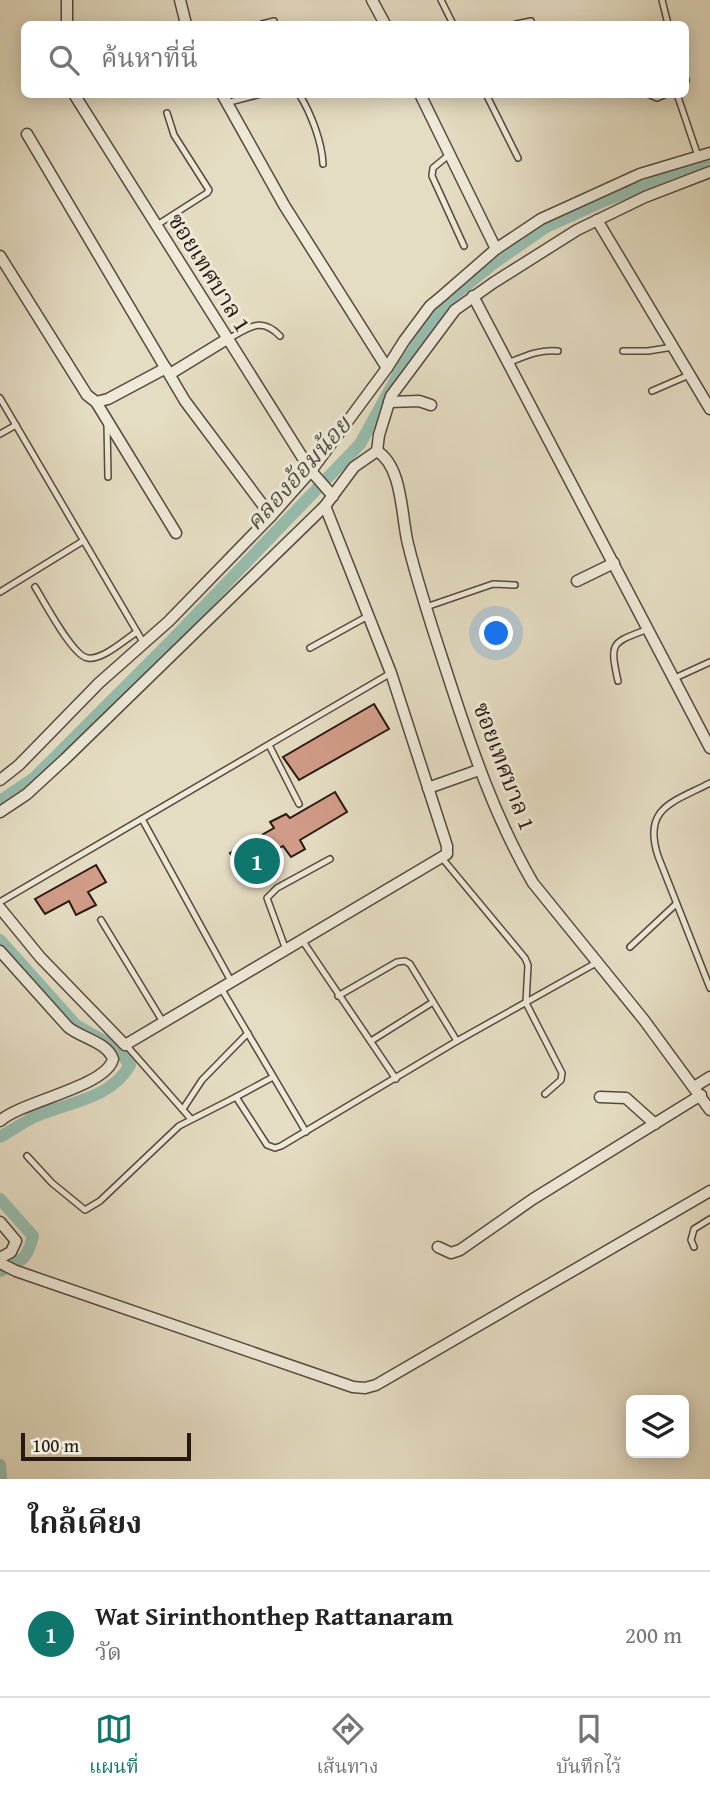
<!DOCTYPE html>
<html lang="th">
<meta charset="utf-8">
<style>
body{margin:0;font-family:"Gentium Book Plus","Noto Serif Thai",serif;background:#f6f6f6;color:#222}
.controls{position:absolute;right:21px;bottom:21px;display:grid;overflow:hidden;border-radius:10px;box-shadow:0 4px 18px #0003}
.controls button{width:63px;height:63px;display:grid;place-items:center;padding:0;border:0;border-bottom:2px solid #e0e0e0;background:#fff;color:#222;font:35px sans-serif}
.scale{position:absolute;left:21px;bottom:18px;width:170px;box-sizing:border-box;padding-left:7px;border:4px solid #271811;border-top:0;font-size:19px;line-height:24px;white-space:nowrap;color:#271811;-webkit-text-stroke:5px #eee9d8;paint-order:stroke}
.you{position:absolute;left:497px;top:634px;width:24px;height:24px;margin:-18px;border:5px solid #fff;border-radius:50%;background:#1a73e8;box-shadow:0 0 0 10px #1a73e833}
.badge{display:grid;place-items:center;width:46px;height:46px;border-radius:50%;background:#0f766e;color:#fff;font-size:23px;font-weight:700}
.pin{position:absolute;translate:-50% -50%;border:4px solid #fff;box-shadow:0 2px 7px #0006}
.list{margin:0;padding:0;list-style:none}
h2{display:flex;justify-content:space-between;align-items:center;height:91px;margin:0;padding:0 28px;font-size:30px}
h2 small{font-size:23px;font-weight:400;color:#767676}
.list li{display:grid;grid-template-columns:46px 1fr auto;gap:21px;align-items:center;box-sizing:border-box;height:126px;padding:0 28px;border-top:2px solid #e0e0e0}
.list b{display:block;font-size:26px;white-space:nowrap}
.list p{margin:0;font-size:23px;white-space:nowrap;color:#767676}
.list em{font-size:23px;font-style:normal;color:#767676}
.icon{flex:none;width:38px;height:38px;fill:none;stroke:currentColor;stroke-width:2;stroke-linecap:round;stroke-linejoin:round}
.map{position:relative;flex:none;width:710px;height:1479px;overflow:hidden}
.search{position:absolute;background:#fff;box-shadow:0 4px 18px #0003;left:21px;right:21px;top:21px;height:77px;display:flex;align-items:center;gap:18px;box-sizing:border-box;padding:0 24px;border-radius:10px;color:#767676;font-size:26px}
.sheet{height:217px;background:#fff}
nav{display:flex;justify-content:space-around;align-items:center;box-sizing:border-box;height:98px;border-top:2px solid #e0e0e0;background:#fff;font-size:19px;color:#767676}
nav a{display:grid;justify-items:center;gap:4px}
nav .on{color:#0f766e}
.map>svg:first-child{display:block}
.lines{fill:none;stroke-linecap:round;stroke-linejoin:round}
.canal{stroke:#97bdae;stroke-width:12}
.building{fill:#d19c88;stroke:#271811;stroke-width:2}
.lane-casing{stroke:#56493e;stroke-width:8}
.street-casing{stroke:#56493e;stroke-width:13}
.lane{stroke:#eee9d8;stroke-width:5}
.street{stroke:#eee9d8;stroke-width:10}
.labels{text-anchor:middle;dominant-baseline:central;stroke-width:6;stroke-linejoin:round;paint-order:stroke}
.street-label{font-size:23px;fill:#271811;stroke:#eee9d8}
.water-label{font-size:24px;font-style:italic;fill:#4e5248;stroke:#eee9d8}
</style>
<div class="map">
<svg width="710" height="1479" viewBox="0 0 710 1479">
<rect width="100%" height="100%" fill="#e5ddc3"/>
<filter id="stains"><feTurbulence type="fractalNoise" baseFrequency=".00286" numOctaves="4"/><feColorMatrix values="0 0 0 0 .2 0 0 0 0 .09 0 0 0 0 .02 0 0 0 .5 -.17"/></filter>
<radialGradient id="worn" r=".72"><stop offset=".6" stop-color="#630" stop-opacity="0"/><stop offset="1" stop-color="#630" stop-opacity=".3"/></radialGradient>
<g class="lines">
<g class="canal">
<path d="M0 801 34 778 169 643 360 444 404 364 448 300 494 263 546 227 606 200 710 163"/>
<path d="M0 940 76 1025 116 1048 130 1065C110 1100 67 1102 34 1117 22 1123 11 1131 0 1137"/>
<path d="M0 1199 33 1236C27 1260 22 1261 0 1271"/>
<path d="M0 1465 1 1479"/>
</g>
</g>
<g class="building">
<path d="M374 704 389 729 299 780 283 757Z"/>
<path d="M335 792 347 812 300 840 305 849 291 857 283 846 241 870 230 853 274 828 270 822 286 814 290 818Z"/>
<path d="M96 865 106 882 88 892 96 905 76 915 69 901 45 914 35 899Z"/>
</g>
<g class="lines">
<g class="lane-casing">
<g id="lane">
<path d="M441 0 453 24"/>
<path d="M662 0 668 24"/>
<path d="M262 24 274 21"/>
<path d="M516 24 531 21"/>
<path d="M686 80V81"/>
<path d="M299 94C311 113 322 142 323 164"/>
<path d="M486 94 518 158"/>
<path d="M648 94 657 98 666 94"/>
<path d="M677 94 698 156"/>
<path d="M226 103 261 94"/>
<path d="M450 154 433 168 432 176 464 246"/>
<path d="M157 225 207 193 209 190 174 135 167 113"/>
<path d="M228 339C249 328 261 316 280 336"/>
<path d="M623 351H648L673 347"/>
<path d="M508 363C525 356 540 349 558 351"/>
<path d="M652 391 689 375"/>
<path d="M0 398 143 642"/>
<path d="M107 423 108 477"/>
<path d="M0 434 16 425"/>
<path d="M35 587C44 601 73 657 88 658 103 660 124 640 137 632"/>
<path d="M0 592 83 541"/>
<path d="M426 607 493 584 515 585"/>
<path d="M310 648 368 616"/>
<path d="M675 678 710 662"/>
<path d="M618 681C609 641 612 643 648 629"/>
<path d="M269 745 299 804"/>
<path d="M710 783C674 802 642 807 658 856L710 988"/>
<path d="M142 819 231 981"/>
<path d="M442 858 525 958 528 965 526 1003 562 1073 561 1080 545 1094"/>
<path d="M0 902 391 673"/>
<path d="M101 920 163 1022"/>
<path d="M302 940 396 1079"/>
<path d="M630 947 676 904"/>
<path d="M286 950 267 898 277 888 330 859"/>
<path d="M221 988 306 1132"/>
<path d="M338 996 397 962 405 961 410 964 457 1041"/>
<path d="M371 1041 433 1002"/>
<path d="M126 1045 191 1119"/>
<path d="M236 1097 273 1077"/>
<path d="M183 1109 202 1080 248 1033"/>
<path d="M27 1156 52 1183 85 1210 100 1201 179 1126 236 1097 267 1145 275 1148 281 1146 457 1041 596 963"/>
<path d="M694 1247 691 1240 694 1229 710 1219"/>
</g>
</g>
<g class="street-casing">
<g id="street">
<path d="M180 0 186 24"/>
<path d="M372 0 385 24"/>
<path d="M67 24V0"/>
<path d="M74 94 311 471 333 496"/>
<path d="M222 94 284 205 387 368"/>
<path d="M420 94 496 249"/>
<path d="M27 134 185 401 271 516"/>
<path d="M597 220 710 409"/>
<path d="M0 256 87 395 96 402 108 399 166 368"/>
<path d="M473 296 710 748"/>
<path d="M170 374 227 339"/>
<path d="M96 402 176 533"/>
<path d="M389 402 419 401 431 405"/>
<path d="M377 451 379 435 391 396 455 310 493 283 577 230 645 197 710 172"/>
<path d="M577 581 614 563"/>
<path d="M0 780 19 765 99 683 169 621 271 516 311 471 387 368 404 341 430 306 442 296 496 249 541 219 640 174 710 153"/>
<path d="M428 788 479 770"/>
<path d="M0 812 27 794 65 759 325 506 354 467 377 451C403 467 401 516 408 544 419 589 434 633 448 676 471 747 495 818 533 883L644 1020 710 1110"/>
<path d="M0 908 40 957 125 1045 447 854V846L391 673 325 506"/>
<path d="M0 951 68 1027C81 1038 107 1042 113 1059 106 1087 22 1101 0 1121"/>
<path d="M694 1087 710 1077"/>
<path d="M600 1097 626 1098 655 1124"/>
<path d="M0 1222 16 1241 11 1252 0 1258"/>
<path d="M438 1247 451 1253 460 1250 533 1199 701 1095"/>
<path d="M0 1263 16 1271 353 1387 365 1388 376 1385 710 1191"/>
</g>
</g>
<use href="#lane" class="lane"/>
<use href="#street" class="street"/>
</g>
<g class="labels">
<g class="street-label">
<text transform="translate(210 272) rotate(58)">ซอยเทศบาล 1</text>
<text transform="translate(505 766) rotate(69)">ซอยเทศบาล 1</text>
</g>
<g class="water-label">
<text transform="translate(298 473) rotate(-48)">คลองอ้อมน้อย</text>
</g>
</g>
<rect width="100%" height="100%" filter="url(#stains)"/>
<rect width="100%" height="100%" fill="url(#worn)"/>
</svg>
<div class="controls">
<button><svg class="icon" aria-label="layers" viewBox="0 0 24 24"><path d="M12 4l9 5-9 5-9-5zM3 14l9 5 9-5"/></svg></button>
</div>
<div class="scale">100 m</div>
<div class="you"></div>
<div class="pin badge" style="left:257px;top:861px">1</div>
<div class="search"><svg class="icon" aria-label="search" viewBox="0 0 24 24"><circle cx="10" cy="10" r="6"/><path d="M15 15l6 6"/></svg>ค้นหาที่นี่</div>
</div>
<section class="sheet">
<h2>ใกล้เคียง<small></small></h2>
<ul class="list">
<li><span class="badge">1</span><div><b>Wat Sirinthonthep Rattanaram</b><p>วัด</p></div><em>200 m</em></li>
</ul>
</section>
<nav>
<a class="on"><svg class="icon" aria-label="map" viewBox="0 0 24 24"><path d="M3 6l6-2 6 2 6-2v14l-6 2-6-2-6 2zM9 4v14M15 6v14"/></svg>แผนที่</a>
<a><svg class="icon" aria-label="directions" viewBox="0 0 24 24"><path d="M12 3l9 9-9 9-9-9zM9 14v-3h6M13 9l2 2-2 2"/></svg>เส้นทาง</a>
<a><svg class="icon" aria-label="saved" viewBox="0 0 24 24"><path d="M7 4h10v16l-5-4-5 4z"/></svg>บันทึกไว้</a>
</nav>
